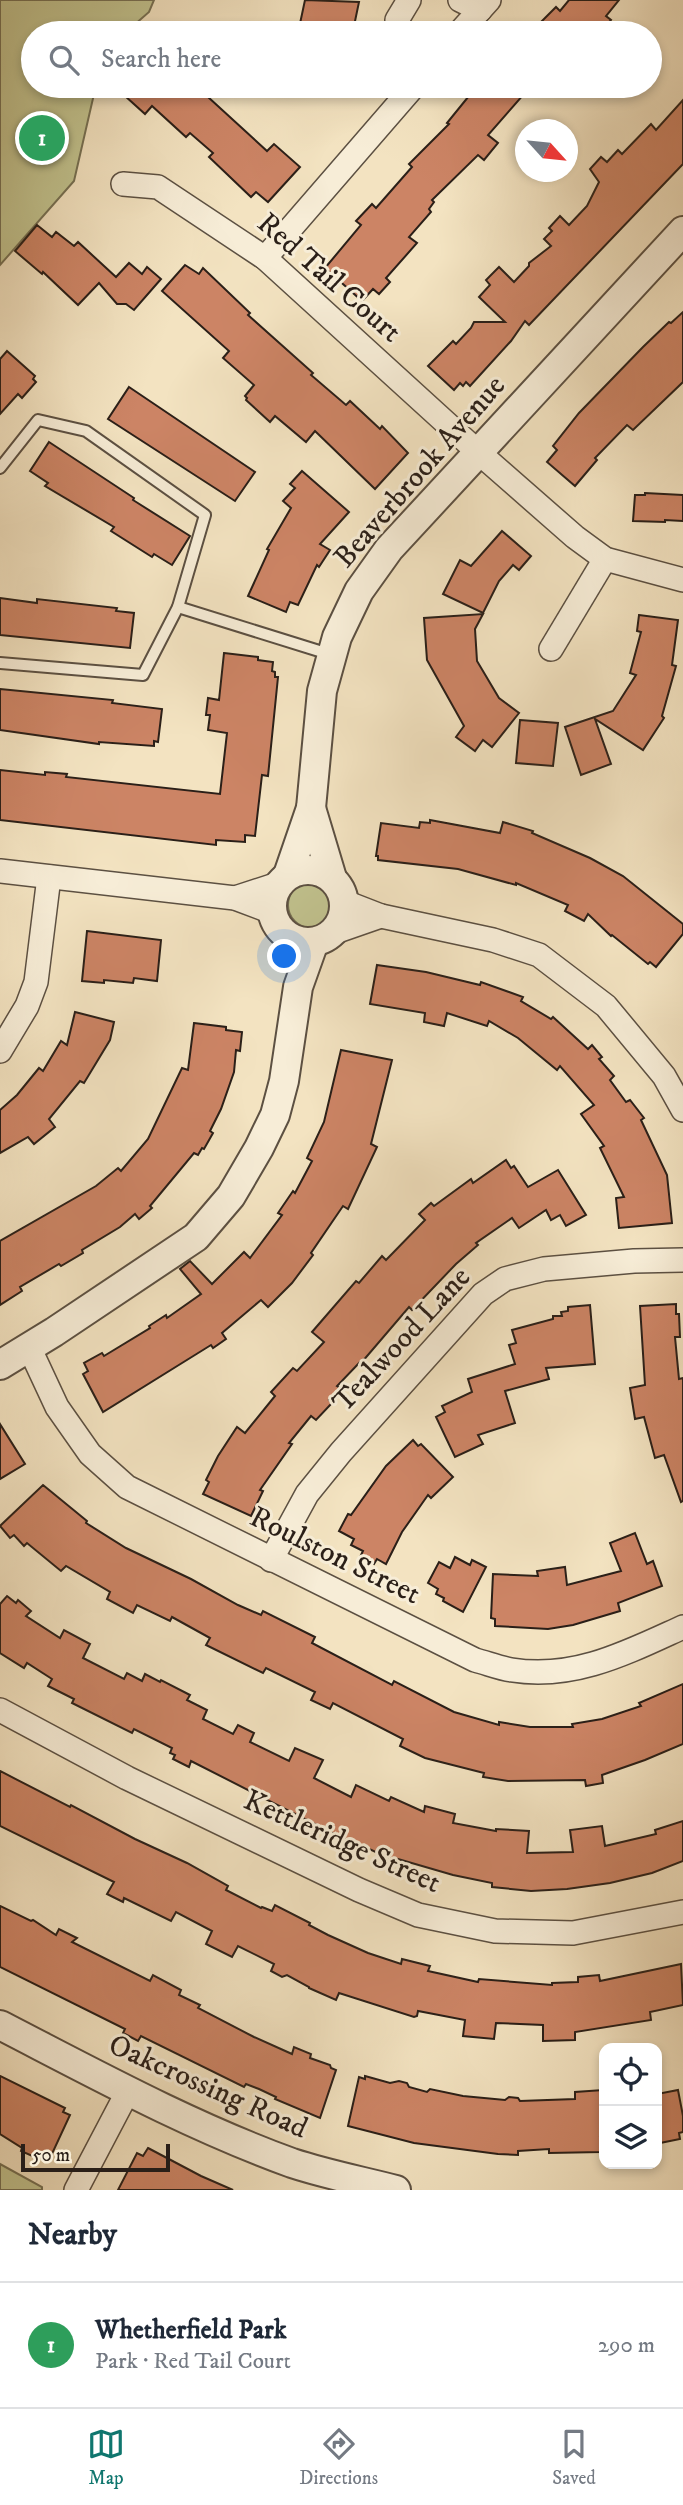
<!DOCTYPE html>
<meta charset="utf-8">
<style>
body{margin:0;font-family:"IM FELL DW Pica",serif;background:#f2f2f3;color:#1f2937}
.controls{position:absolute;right:21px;bottom:21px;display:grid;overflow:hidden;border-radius:14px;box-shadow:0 4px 10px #0003}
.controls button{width:63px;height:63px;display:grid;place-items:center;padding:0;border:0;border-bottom:2px solid #e0e1e3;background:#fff;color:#1f2937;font:35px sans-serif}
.compass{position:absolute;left:515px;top:119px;width:63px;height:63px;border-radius:50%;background:#fff;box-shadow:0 4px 10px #0003;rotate:117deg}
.scale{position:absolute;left:21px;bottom:18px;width:149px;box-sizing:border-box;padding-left:7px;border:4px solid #2a1f18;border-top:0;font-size:19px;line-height:24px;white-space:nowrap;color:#2a1f18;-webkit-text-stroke:5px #f7edd7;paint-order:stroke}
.you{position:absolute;left:285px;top:957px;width:24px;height:24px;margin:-18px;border:5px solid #fff;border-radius:50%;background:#1a73e8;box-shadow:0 0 0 10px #1a73e833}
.badge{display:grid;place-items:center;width:46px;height:46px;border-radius:50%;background:#0f766e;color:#fff;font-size:23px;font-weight:700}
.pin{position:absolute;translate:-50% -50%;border:4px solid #fff;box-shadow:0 2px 7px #0006}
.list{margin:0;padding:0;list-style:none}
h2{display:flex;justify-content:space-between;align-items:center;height:91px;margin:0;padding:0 28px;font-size:30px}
h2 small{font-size:23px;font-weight:400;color:#747a83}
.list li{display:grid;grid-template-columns:46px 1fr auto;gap:21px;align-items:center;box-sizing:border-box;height:126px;padding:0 28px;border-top:2px solid #e0e1e3}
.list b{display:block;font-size:26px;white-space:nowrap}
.list p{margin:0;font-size:23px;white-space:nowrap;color:#747a83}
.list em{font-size:23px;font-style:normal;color:#747a83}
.icon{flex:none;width:38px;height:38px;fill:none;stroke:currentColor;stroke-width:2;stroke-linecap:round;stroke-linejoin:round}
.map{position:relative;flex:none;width:683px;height:2190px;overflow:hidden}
.search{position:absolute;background:#fff;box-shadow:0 4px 10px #0003;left:21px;right:21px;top:21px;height:77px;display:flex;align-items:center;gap:18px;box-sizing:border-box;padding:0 24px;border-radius:38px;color:#747a83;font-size:26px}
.sheet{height:217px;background:#fff}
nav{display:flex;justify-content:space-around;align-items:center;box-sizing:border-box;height:98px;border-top:2px solid #e0e1e3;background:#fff;font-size:19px;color:#747a83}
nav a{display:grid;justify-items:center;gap:4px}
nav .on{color:#0f766e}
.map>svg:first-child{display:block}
.green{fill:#c1c28e;stroke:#767053;stroke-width:2}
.building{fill:#cc8465;stroke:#2a1f18;stroke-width:2}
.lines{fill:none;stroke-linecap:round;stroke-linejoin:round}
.service-casing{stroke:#5c5042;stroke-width:14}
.minor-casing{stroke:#5c5042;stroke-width:26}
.tertiary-casing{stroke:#5c5042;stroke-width:32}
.service{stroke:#f7edd7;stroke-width:10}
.minor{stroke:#f7edd7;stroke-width:23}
.tertiary{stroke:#f7edd7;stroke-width:28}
.labels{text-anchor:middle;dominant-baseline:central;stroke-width:6;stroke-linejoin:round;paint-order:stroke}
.street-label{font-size:30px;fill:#2a1f18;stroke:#f7edd7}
</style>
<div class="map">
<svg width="683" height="2190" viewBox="0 0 683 2190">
<rect width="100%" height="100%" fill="#f3e3c1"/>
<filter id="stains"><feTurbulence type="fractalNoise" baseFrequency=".00286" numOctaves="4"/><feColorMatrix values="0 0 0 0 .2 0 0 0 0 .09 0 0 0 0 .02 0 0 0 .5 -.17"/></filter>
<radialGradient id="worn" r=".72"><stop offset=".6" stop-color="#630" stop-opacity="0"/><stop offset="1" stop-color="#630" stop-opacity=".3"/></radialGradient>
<g class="green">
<path d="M0 0H154L149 12 125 33H33V86H67L66 88 94 94 74 181 0 265Z"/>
<circle cx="311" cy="905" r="23"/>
<path d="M0 2164 42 2187V2190H0Z"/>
</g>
<g class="building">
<path d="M305 0 359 2 354 26 343 23 341 33H298Z"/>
<path d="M569 0H619L606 16 611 20 600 33H530L556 7 560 11Z"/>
<path d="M114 86H196L267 151 274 144 300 167 268 202 256 192 251 197 209 157 213 153 190 133 186 137 152 106 145 114Z"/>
<path d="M477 86H531L488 135 498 143 484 160 478 155 432 200 434 202 429 209 431 212 409 237 417 243 386 278 390 282 379 294 373 289 362 301 325 268 361 225 356 221 372 204 376 208 412 167 409 164 449 124 447 123Z"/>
<path d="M683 100V164L529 325 525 321 511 341 470 386 466 382 463 386 460 383 454 390 428 366 453 341 456 344 471 328 474 322H505L479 297 490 285 486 280 499 267 514 282 529 266V263L551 246 544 239 552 231 549 228 560 216 569 225 587 206 599 182 590 169 601 157 607 162 618 150 622 154 651 124 656 130Z"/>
<path d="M37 225 52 237 56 232 74 246 78 242 116 277 129 263 142 274 147 267 161 279 134 310 126 304H117L99 283 78 305 43 272 42 274 15 251Z"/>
<path d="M185 265 199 274 203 268 250 313 248 315 313 373 311 375 346 405 350 401 380 429 382 426 408 453 375 489 315 431 306 442 275 416 270 422 246 400 247 398 245 396 254 385 223 358 229 351 162 291Z"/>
<path d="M683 312V382L633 430 627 425 595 458 597 460 575 486 547 462 557 450 553 446 579 413 643 347 669 322 671 323Z"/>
<path d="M7 351 35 376 33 379 36 382 22 398 18 394 0 414V359Z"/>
<path d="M129 387 255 472 235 501 108 419Z"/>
<path d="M49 442 134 498 133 500 190 536 172 565 154 554 152 557 111 531 114 527 45 486 48 483 30 471Z"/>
<path d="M302 471 349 512 320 544 330 550 319 567 317 565 298 605 290 602 286 612 248 596 269 550 267 549 291 508 283 501 295 488 290 484Z"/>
<path d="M645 493 683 495V521L665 520V522L633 521 635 495H645Z"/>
<path d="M502 531 531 556 519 570 513 565 499 581 483 613 443 594 460 560 471 566Z"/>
<path d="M0 598 37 603V599L117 608 116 611 134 613 130 648 0 635Z"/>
<path d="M483 614 475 629 477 661 499 698 519 713 492 747 483 740 475 751 456 737 464 726 427 660 424 618Z"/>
<path d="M639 615 678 620 672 665 676 666 662 716 664 718 643 750 595 719 611 764 581 775 565 727 613 711 636 675 630 673 641 632 637 631Z"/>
<path d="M224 653 258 657V660L273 662 272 671 275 672V677H278L268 776 262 775 255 836 245 835V842L216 840V845L0 820V770L45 775V772L67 774 66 777 220 794 227 733 208 730 210 715H206L208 698 219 700Z"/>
<path d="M0 689 113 700 112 703 162 709 158 742 154 741V746L99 742V744L0 730Z"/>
<path d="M520 720 558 723 553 766 516 763Z"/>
<path d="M430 820 500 833 503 822 533 831 532 833 590 858 623 876 683 924V934L656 967 650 962 648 964 612 935 611 936 588 914 584 921 565 911 568 905 516 883V885L458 869 378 860V856H376L381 823 419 828 420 822 430 823Z"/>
<path d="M87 931 161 940 157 981 134 978 133 983 104 980V983L82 981Z"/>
<path d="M377 965 426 972 480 985 481 982 523 997 521 1001 551 1019 553 1017 588 1049 592 1045 602 1057 599 1059 614 1076 610 1080 626 1102 630 1100 644 1118 641 1120 667 1175 672 1223 619 1228 616 1198 624 1197 600 1148 604 1146 581 1114 594 1105 560 1066 557 1070 518 1038 489 1021 487 1026 447 1013 444 1026 424 1022 425 1013 370 1004Z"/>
<path d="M75 1012 114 1022 110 1040 84 1083 80 1081 49 1119 55 1127 34 1144 28 1137 0 1153V1110L17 1095 39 1068 43 1071 61 1041 67 1045Z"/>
<path d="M194 1023 226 1027V1030L242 1032 240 1051 236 1050 234 1072 221 1109 210 1131 213 1133 204 1149 202 1148 198 1155 194 1153 150 1206 152 1208 139 1219 135 1214 120 1227 82 1250 83 1253 61 1266 59 1264 20 1287 22 1291 0 1305V1241L96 1186 118 1168 121 1171 148 1139 182 1068 188 1070Z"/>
<path d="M341 1050 392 1060 371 1144 377 1147 348 1209 343 1206 311 1253 313 1255 292 1283 268 1307 261 1300 222 1333 226 1339 213 1348 211 1345 103 1412 83 1374 88 1371 84 1363 102 1353 104 1356 150 1328 149 1326 166 1315 167 1318 201 1294 180 1269 190 1261 212 1284 244 1252 250 1258 282 1215 278 1213 293 1191 295 1193 312 1161 307 1158 324 1122Z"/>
<path d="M506 1160 511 1168 514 1166 528 1187 558 1170 586 1215 566 1226 560 1215 551 1220 546 1210 519 1228 512 1218 476 1243 478 1245 456 1264 412 1310 409 1307 362 1362 361 1361 337 1386 340 1388 329 1400 332 1403 316 1420 311 1416 289 1443 292 1444 260 1490 263 1491 251 1516 203 1494 209 1482 206 1480 218 1456 237 1427 245 1433 275 1396 271 1392 293 1368 297 1371 324 1342 312 1332 356 1281 359 1283 382 1256 386 1260 425 1220 419 1214 431 1203 434 1206 471 1179 473 1183Z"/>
<path d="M676 1304V1314H679L680 1337H675L679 1379 683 1378V1501L681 1502 664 1455 655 1458 644 1417 635 1419 630 1388 645 1385 640 1306Z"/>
<path d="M590 1305 595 1364 546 1368 549 1379 505 1391 515 1423 478 1435 483 1444 455 1457 436 1417 445 1412 442 1406 472 1392 468 1379 515 1364 509 1345 516 1343 512 1330 553 1319V1316H562L561 1312 568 1311V1307Z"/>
<path d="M0 1424 25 1464 0 1479Z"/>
<path d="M413 1440 418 1446 421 1444 453 1477 431 1498 428 1495 402 1532 386 1564 377 1559 374 1564 360 1557 363 1551 351 1545 354 1539 339 1531 348 1514 351 1515 386 1466Z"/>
<path d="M43 1485 87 1521 86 1523 126 1548 191 1579 238 1605 261 1615 263 1611 315 1637 312 1643 392 1685 394 1681 454 1712 499 1725V1722L530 1727H573L572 1724 602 1719 641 1706 639 1703 683 1684V1744L645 1760 602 1775 603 1783 586 1786 585 1780 508 1781 483 1777 484 1773 425 1758 400 1746 403 1739 333 1703 330 1709 311 1700 315 1692 266 1668 263 1673 206 1645 210 1638 172 1617 170 1621 137 1605 133 1613 107 1599 110 1592 66 1566 61 1571 27 1543 24 1546 14 1535 10 1538 0 1526Z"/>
<path d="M635 1533 647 1564 653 1561 662 1586 618 1603 620 1611 573 1625 548 1629 495 1626V1619L491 1618 493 1574 538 1576 537 1571 565 1567 567 1585 621 1571 610 1543Z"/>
<path d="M455 1557 470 1565 472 1560 486 1567 463 1612 443 1601 444 1598 436 1594 438 1589 428 1583 439 1562 450 1568Z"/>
<path d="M7 1596 16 1603 18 1600 31 1611 26 1616 60 1638 64 1630 90 1644 83 1658 124 1679 127 1673 142 1681 145 1674 160 1682 161 1680 190 1695 187 1700 207 1710 203 1719 233 1734 238 1725 254 1733 250 1742 289 1761 295 1748 323 1760 314 1778 351 1797 356 1785 389 1801 391 1797 424 1812 425 1806 455 1814 453 1823 496 1831V1829L529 1831 527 1853 573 1852 570 1830 602 1826 605 1846 656 1834 655 1830 683 1821V1861L652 1873 610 1883 567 1889 531 1891 492 1887V1883L453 1875 398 1859 397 1862 361 1845 360 1847 191 1761 189 1767 173 1759 175 1755 170 1753 172 1748 134 1729 132 1733 72 1703 74 1699 48 1686 52 1679 27 1663 24 1668 0 1653V1604Z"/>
<path d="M0 1771 70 1807 71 1805 135 1839 187 1863 228 1886 226 1890 261 1908 262 1907 272 1911 275 1905 310 1923 309 1925 328 1935 368 1953 401 1964 402 1959 430 1966 428 1971 478 1982 479 1979 552 1985V1983L578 1982V1977L599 1975 600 1981 681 1964 683 2005 650 2012 651 2020 575 2032V2040L543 2041V2025L496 2023 494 2039 463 2036 465 2020 418 2011 417 2016 414 2017 339 1993 336 2000 309 1988V1987L287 1975 282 1977 271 1971 274 1964 238 1946 232 1957 206 1944 212 1931 176 1912 171 1921 124 1898 123 1902 107 1894 114 1882 0 1826Z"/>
<path d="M0 1906 31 1921 33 1920 56 1935 59 1929 77 1938 72 1942 150 1981 153 1975 181 1990 179 1995 200 2005 198 2008 254 2037 292 2054 294 2047 311 2054 310 2058 330 2065 331 2068 336 2070 320 2118 275 2099 276 2097 259 2089 246 2084 244 2087 141 2036 138 2041 123 2033 125 2029 0 1967Z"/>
<path d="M0 2076 65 2108 63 2112 70 2115 51 2156 42 2152 39 2159 21 2151 22 2148 0 2134Z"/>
<path d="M365 2076 390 2083 399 2081 407 2083 409 2087 427 2092 430 2089 463 2096 505 2100 509 2097 518 2098 520 2101 575 2099V2092L603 2090 604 2137H600L601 2152 549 2153V2149L518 2151V2155L498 2154 414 2143 348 2126 359 2077 365 2079Z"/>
<path d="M678 2090 683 2116V2132L679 2133 680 2139 660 2143 657 2127V2094Z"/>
<path d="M148 2148 201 2176 233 2190H118L137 2153 143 2156Z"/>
</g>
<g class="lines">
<g class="service-casing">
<g id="service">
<path d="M0 468 38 420 86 431 205 515 178 607 143 675 0 663"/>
<path d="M178 607 332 655"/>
</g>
</g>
<g class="minor-casing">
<g id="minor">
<path d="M460 0 480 10"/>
<path d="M401 33 397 20 409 0"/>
<path d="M459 33 489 0"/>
<path d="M123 184 158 187 265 258 478 452 575 537 605 559 683 580"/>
<path d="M265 258 414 86"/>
<path d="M551 649 605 559"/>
<path d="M0 871 235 898 272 912"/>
<path d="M235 898 278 884"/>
<path d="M345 902 381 916 493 940 539 955 606 1006 664 1076 683 1110"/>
<path d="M335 932 381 916"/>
<path d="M0 1051 27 1006 36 982 49 877"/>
<path d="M29 1347 57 1407 90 1454 127 1487 475 1660C487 1663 499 1668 512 1670 575 1680 628 1652 683 1627"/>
<path d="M271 1560 307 1494 341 1452 483 1294 505 1279 544 1269 634 1261 683 1260"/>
<path d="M0 1710 127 1778 359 1890 418 1915 495 1931 573 1933 683 1912"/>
<path d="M76 2190 128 2091"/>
</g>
</g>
<g class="tertiary-casing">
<g id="tertiary">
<path d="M311 808 332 878"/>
<circle cx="308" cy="906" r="36"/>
<path d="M288 875 311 808 322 691 337 637 359 591 389 549 683 231"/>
<path d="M0 1365 54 1332 196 1237 231 1196 259 1148 275 1115 284 1081 298 987 314 942"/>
<path d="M0 2025C95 2074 190 2126 292 2163 325 2174 361 2181 396 2190"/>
</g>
</g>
<use href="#service" class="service"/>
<use href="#minor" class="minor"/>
<use href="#tertiary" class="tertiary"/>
</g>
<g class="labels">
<g class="street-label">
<text transform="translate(329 278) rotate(41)">Red Tail Court</text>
<text transform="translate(420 472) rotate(-49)">Beaverbrook Avenue</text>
<text transform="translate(402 1340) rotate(-47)">Tealwood Lane</text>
<text transform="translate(335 1556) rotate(26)">Roulston Street</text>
<text transform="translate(342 1842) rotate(24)">Kettleridge Street</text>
<text transform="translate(208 2087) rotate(24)">Oakcrossing Road</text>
</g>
</g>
<rect width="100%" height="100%" filter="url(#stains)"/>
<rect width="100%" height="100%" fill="url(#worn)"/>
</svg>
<div class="controls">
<button><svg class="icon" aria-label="locate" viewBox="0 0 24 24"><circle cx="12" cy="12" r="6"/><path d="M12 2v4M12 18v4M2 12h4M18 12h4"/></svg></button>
<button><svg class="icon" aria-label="layers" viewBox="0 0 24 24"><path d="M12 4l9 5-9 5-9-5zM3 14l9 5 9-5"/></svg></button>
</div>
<svg class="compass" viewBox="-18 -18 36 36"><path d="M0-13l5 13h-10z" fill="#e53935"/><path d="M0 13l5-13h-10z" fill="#747a83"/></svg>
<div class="scale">50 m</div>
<div class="you"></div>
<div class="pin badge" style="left:42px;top:138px;background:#2e9e5b">1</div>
<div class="search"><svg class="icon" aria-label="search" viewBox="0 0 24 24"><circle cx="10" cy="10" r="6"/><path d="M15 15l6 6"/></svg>Search here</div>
</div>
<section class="sheet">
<h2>Nearby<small></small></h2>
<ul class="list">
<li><span class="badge" style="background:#2e9e5b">1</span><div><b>Whetherfield Park</b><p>Park · Red Tail Court</p></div><em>290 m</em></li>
</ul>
</section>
<nav>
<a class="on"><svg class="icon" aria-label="map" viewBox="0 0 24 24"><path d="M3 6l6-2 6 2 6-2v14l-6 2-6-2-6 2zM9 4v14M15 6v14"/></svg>Map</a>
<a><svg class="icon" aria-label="directions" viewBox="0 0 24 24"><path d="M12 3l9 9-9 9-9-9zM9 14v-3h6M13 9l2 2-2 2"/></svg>Directions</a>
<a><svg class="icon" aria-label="saved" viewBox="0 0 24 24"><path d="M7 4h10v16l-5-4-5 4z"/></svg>Saved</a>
</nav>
